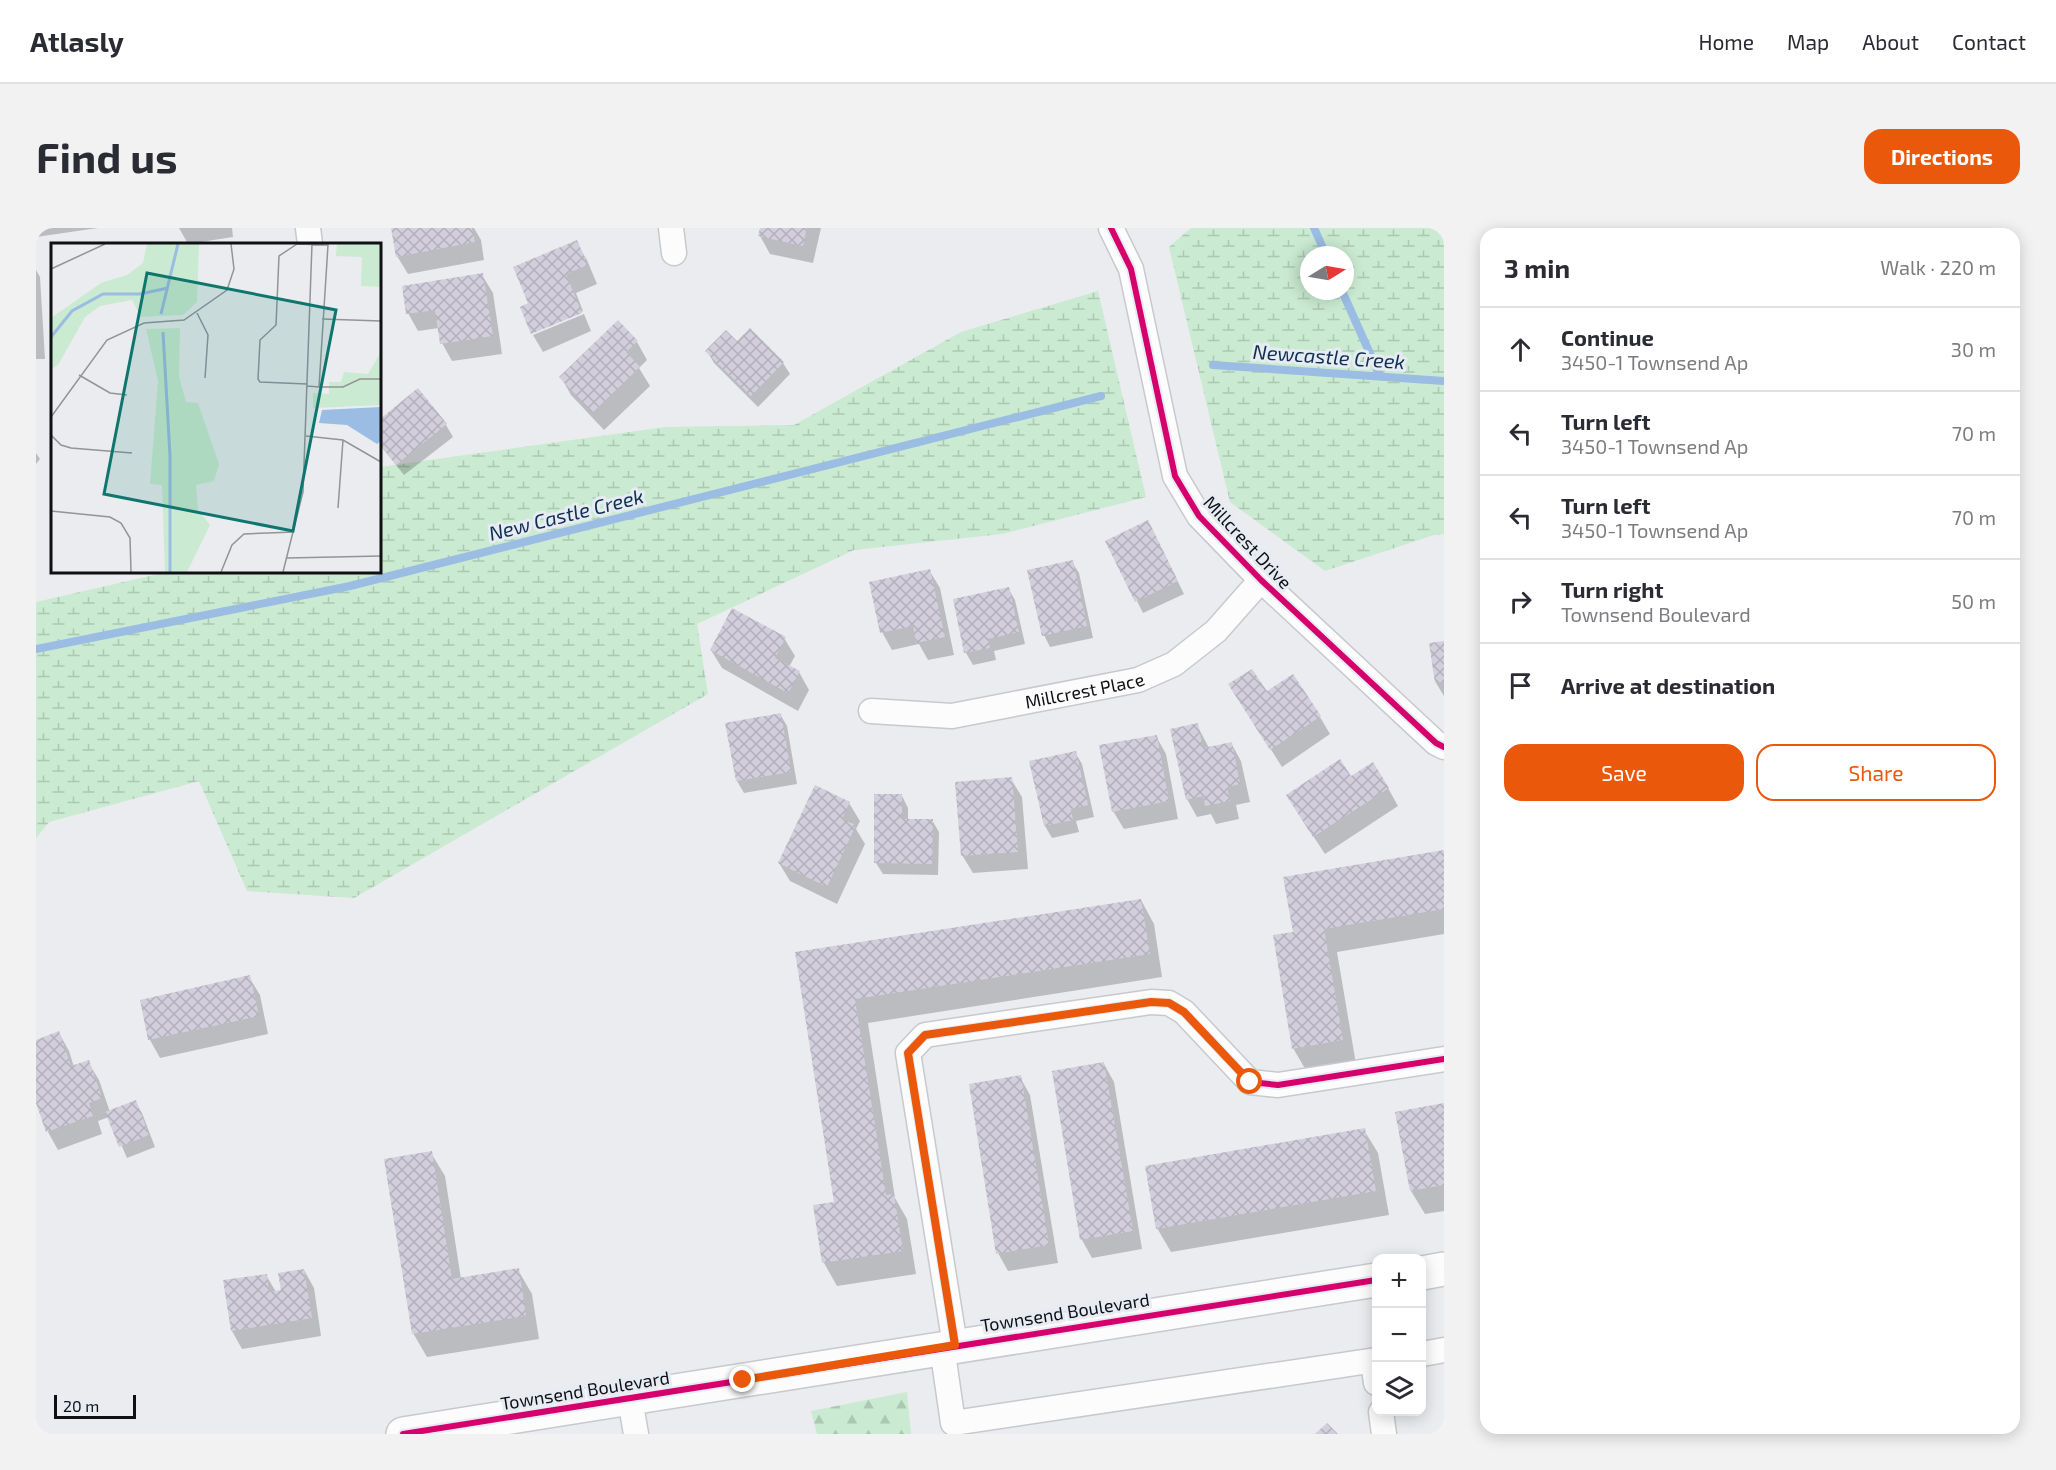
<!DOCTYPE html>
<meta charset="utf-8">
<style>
body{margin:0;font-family:"Exo 2",sans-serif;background:#f2f2f3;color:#2b2b33}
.controls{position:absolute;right:18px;bottom:18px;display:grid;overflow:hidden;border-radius:12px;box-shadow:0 3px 15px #0003}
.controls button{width:54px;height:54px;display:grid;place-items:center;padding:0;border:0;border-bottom:2px solid #e1e1e2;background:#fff;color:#2b2b33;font:30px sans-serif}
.compass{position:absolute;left:1264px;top:18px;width:54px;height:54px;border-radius:50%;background:#fff;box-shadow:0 3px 15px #0003;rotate:79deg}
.scale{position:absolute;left:18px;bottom:15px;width:82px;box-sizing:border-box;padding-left:6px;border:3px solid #0f1013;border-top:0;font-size:16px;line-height:21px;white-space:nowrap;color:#0f1013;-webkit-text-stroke:4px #e7ebf2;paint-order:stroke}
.stop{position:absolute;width:18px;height:18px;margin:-14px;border:4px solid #ea580c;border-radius:50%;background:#fff}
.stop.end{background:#ea580c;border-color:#fff;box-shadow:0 2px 6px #0008}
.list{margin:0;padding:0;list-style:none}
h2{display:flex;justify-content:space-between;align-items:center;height:78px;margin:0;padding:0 24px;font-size:26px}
h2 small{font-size:20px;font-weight:400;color:#7c7c81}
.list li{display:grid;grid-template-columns:39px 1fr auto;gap:18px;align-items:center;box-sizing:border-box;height:84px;padding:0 24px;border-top:2px solid #e1e1e2}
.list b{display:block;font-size:22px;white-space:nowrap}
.list p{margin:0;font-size:20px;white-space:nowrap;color:#7c7c81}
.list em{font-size:20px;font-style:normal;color:#7c7c81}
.actions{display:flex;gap:12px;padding:18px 24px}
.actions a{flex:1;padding:14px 0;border:2px solid #ea580c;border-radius:18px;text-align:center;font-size:21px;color:#ea580c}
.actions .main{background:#ea580c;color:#fff}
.icon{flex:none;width:33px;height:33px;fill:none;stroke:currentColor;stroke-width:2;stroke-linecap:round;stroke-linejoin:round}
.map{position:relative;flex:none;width:1408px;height:1206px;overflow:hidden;border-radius:18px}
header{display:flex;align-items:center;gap:36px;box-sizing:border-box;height:84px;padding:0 30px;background:#fff;border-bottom:2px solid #e1e1e2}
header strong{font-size:28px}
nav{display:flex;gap:33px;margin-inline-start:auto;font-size:21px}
.intro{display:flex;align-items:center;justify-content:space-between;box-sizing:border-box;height:144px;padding:0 36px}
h1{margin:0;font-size:42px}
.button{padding:15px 27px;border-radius:18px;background:#ea580c;color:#fff;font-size:21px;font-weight:700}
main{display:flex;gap:36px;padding:0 36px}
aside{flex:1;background:#fff;border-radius:18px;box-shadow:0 3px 15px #0003}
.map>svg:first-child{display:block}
.forest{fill:url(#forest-firs)}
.wetland{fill:url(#wetland-marsh);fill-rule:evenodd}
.shadow{fill:#0003}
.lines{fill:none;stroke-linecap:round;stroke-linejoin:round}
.stream{stroke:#9bbce3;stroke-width:8}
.building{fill:url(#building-cross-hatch)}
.street-casing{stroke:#c8c9cc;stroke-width:27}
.secondary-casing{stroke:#c8c9cc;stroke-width:36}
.street{stroke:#fcfcfd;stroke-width:24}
.secondary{stroke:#fcfcfd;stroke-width:33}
.cycleway-casing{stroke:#e7ebf2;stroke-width:10}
.cycleway{stroke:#d6006c;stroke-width:6}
.route{stroke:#ea580c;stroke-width:8}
.labels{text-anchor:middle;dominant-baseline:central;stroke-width:6;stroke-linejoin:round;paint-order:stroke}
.street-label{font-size:18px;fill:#0f1013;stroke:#e7ebf2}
.water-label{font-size:20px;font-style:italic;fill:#0e2f52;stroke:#e7ebf2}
.inset-river{fill:none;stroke:#9bbce3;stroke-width:3}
.inset-road{fill:none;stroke:#929497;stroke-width:1.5}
.view{fill:#0f766e;fill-opacity:0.15;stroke:#0f766e;stroke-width:3}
.inset-edge{fill:none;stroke:#0f1013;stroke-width:3}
</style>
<header>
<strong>Atlasly</strong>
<nav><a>Home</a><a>Map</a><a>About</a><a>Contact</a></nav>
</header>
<div class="intro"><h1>Find us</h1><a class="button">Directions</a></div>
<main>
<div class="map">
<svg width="1408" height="1206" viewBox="0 0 1408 1206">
<defs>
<pattern id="forest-firs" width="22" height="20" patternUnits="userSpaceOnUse" patternTransform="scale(1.5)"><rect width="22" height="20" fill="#caead1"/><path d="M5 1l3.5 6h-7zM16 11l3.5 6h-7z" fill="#acc8b3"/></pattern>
<pattern id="wetland-marsh" width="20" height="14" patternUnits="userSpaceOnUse" patternTransform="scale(1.5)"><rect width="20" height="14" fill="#caead1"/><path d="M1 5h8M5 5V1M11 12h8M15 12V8" fill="none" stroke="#acc8b3"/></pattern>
<pattern id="building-cross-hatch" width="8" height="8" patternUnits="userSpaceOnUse" patternTransform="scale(1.5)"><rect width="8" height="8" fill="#d2cedc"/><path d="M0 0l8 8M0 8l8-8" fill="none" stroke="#b3b0bc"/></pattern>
</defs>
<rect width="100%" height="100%" fill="#eaecef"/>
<path class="forest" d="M871 1164 875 1206H781L775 1183Z"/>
<g class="wetland">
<path d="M1155 0H1408V306L1398 307 1289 343 1194 274 1133 19ZM1273 27H1309V63H1273Z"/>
<path d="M1062 63 1110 269 966 306 818 322 661 396 672 466 318 670 211 663 163 553 13 594 0 610V374L127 345V344H344V239L629 199 758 197 925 104Z"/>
</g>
<g class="shadow">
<path d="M0 0H62L0 9Z"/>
<path d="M143 0H196L197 9 152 16Z"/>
<path d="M358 0H438L445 12 448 32 372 46 361 28Z"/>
<path d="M726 0H785L777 35 734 26 724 8Z"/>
<path d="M540 14 551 32 561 56 540 65 547 83 496 104 494 76Z"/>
<path d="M0 42 4 49 9 131H0Z"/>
<path d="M446 47 457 65 466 126 416 133 406 115 403 100 382 103 372 85Z"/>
<path d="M548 86 555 103 507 124 497 107Z"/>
<path d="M601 114 611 132 603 140 614 158 568 202 535 167 525 149Z"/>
<path d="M701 115 747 135 754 146 722 179 678 135 671 123Z"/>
<path d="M382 162 410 197 417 209 368 247 344 217V193Z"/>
<path d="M0 225 4 231 0 236Z"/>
<path d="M1118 305 1148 366 1107 385 1071 314Z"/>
<path d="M1036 334 1043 345 1057 410 1014 419 1008 407Z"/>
<path d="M893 342 904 360 918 427 892 432 883 416 856 422 846 404Z"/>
<path d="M972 360 979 372 989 416 958 423 960 432 937 437 930 425 918 372Z"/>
<path d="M748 410 759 428 753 439 763 444 773 462 762 483 686 440 675 422Z"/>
<path d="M1408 414V468L1400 455 1395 416Z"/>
<path d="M1194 457 1230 466 1284 489 1294 506 1246 539Z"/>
<path d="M744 486 751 498 761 556 708 565 701 553Z"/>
<path d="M1161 497 1173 520 1195 515 1205 533 1214 574 1200 577 1203 591 1180 596 1175 586 1161 589 1151 571Z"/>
<path d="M1120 508 1130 526 1142 591 1088 601 1077 583Z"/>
<path d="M1039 524 1046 536 1058 589 1040 593 1043 604 1016 610 1009 598 995 534Z"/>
<path d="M1315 550 1352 560 1362 578 1289 626 1262 585Z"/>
<path d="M975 551 986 569 992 641 937 645 926 627Z"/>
<path d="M866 568 872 580V592H896L903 604 902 647 847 646 840 635Z"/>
<path d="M813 575 824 593 820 601 829 616 801 676 754 653 743 635Z"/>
<path d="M1408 624V706L1301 724 1320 836 1271 844 1257 820 1258 705 1249 651Z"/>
<path d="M1105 672 1118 696 1126 749 832 795 859 970 871 991 880 1046 801 1058 788 1035 800 975 761 726Z"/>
<path d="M213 749 224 767 232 806 124 830 114 812 105 773Z"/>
<path d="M23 805 33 823 38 839 52 834 63 852 74 884 99 874 106 885 119 919 91 930 73 889 62 893 66 906 22 922 12 904 0 870V813Z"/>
<path d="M1068 836 1078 854 1106 1021 1056 1030 1046 1012Z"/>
<path d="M984 849 994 867 1022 1035 972 1043 962 1025Z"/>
<path d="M1408 876V983L1389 986 1375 963 1361 885Z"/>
<path d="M1328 902 1342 925 1353 987 1135 1024 1121 1000Z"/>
<path d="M395 925 409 948 425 1051 482 1042 496 1066 503 1111 391 1129 377 1105Z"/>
<path d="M268 1042 278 1060 285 1108 206 1121 196 1103 230 1047 240 1064 247 1063Z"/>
</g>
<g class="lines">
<g class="stream">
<path d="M1278 0 1290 27"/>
<path d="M1306 63 1344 148"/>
<path d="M1177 137 1408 153"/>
<path d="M0 421 314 358 1065 168"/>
</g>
</g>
<g class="building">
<path d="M355 0H436L439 14 360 29Z"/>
<path d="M724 0H771L767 18 722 8Z"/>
<path d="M541 12 552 37 530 46 546 85 495 106 484 79 492 75 477 39Z"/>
<path d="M447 45 457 108 404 116 399 82 370 86 366 58Z"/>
<path d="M582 92 602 113 590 124 604 139 556 185 523 149Z"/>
<path d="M714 100 748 134 715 168 669 123 690 102 701 113Z"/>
<path d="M382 160 411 196 360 237 344 216V191Z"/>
<path d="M1112 292 1142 353 1099 374 1069 313Z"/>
<path d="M1037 332 1051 398 1006 408 991 342Z"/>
<path d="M894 341 909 409 880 415 877 398 844 405 833 354Z"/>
<path d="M973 359 983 404 952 411 954 420 928 425 917 371Z"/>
<path d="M696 380 750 409 739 430 764 443 752 465 674 422Z"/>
<path d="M1408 413V454L1399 455 1393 415Z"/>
<path d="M1216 441 1231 463 1257 446 1285 488 1234 522 1192 456Z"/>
<path d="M745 485 755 544 700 553 689 495Z"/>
<path d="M1162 495 1167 520 1196 514 1204 556 1191 559 1194 573 1169 578 1167 568 1150 572 1134 501Z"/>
<path d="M1121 507 1133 573 1076 584 1063 517Z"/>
<path d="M1040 523 1052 577 1035 581 1037 592 1008 598 993 533Z"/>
<path d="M1304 531 1315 548 1337 534 1353 560 1277 609 1250 567Z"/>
<path d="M976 549 982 624 925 628 919 554Z"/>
<path d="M779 557 814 574 806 591 820 597 791 659 742 635Z"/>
<path d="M838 566H866V591H897L896 636 838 635Z"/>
<path d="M1408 622V681L1288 701 1307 812 1256 821 1237 707 1257 704 1247 649Z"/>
<path d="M1105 671 1114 726 819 771 850 967 858 966 867 1023 786 1035 777 977 798 974 759 724Z"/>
<path d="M214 747 223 788 112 812 104 772Z"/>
<path d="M23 803 35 838 53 832 66 870 53 875 57 888 10 904 0 875V812Z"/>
<path d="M1068 834 1097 1003 1044 1012 1016 843Z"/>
<path d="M985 847 1013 1017 960 1026 933 856Z"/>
<path d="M100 872 113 907 83 919 69 884Z"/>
<path d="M1408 875V957L1374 963 1359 884Z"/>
<path d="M1329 900 1340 963 1120 1001 1109 938Z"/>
<path d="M396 923 416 1051 483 1040 490 1088 376 1106 348 931Z"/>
<path d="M268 1041 276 1090 195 1103 187 1052 231 1046 233 1064 245 1062 242 1045Z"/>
<path d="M1291 1195 1302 1206H1279Z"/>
</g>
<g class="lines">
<g class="street-casing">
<g id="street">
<path d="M272 0 274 16"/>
<path d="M635 0 638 25"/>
<path d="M1075 0 1095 41 1139 248 1163 288 1225 352 1400 515 1408 519"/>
<path id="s1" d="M835 483 916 488 1102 452 1138 436 1180 403 1225 352"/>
<path d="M919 1117 872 825 889 807 1115 774 1133 775 1148 784 1214 854 1242 857 1408 831"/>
<path d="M906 1119 917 1195 1340 1132"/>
<path d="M1386 1126 1408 1122"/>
<path d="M1337 1133 1340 1155"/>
<path d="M594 1171 600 1206"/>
<path d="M1345 1184 1348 1206"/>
</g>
</g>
<g class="secondary-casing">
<g id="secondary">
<path d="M1386 1045 1408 1041"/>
<path d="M367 1206C692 1155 1016 1102 1340 1052"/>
</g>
</g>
<use href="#street" class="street"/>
<use href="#secondary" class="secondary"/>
<g class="cycleway-casing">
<g id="cycleway">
<path d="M1075 0 1095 41 1139 248 1163 288 1225 352 1400 515 1408 519"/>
<path d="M919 1117 872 825 889 807 1115 774 1133 775 1148 784 1214 854 1242 857 1408 831"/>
<path d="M367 1206C692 1155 1016 1102 1340 1052"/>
</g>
</g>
<use href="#cycleway" class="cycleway"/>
</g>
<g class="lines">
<path class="route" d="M707 1152 919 1117 872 825 889 807 1115 774 1133 775 1148 784 1214 854"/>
</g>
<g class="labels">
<g class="street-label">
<text transform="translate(1212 314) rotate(47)">Millcrest Drive</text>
<text stroke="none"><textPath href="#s1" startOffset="216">Millcrest Place</textPath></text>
<text transform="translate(1029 1084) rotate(-9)">Townsend Boulevard</text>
<text transform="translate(549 1162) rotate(-9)">Townsend Boulevard</text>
</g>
<g class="water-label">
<text transform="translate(1293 128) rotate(4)">Newcastle Creek</text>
<text transform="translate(530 286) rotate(-14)">New Castle Creek</text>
</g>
</g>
<g transform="translate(15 15)">
<rect width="330" height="330" fill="#eaecef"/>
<path d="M286 1H330V44L310 43 311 14 285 13ZM330 109V162L262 165V150L278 151V139H290L293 129 317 131Z" fill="#caead1"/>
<path d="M96 1H148L146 59 132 72 90 74 81 57 49 63 34 74 7 122 0 126V75L50 40 76 32 92 20ZM129 85 128 133 135 159 147 160 168 221 163 238 145 242 147 267 159 282 136 329H114L111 242 99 241 107 138 95 86Z" fill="#caead1"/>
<path d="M330 164V198L326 201 296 182 268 180 271 167Z" fill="#9bbce3"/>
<path class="inset-river" d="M110 71 127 1M112 89 119 213V329M0 94 21 68 52 51H89L117 45"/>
<path class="inset-road" d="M246 1 228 13 225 82 209 97 207 136 209 139 256 141M246 1 277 2 268 144 256 143M0 26 54 1M146 70 157 92 154 135M271 76 330 78M28 132 59 150 76 152M268 144H292L309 136H330M0 174 56 97 93 80 133 77 176 47 183 26 180 1M0 192 10 202 20 205 81 210M255 193 292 197 330 219M287 265 292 197M0 268 59 274 70 280 79 295 80 329M236 315 330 313M170 329 181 302 193 291 243 289M232 329 252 249 261 1"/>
<path class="view" d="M96 30 285 67 242 288 53 251Z"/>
<rect width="330" height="330" class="inset-edge"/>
</g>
</svg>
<div class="controls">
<button>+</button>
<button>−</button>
<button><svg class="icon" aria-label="layers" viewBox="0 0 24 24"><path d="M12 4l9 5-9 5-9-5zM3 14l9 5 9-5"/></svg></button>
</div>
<svg class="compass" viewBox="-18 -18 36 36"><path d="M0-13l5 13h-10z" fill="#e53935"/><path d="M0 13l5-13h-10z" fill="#7c7c81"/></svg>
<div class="scale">20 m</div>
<div class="stop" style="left:1214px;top:854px"></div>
<div class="stop end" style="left:707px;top:1152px"></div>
</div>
<aside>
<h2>3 min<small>Walk · 220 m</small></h2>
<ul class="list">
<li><svg class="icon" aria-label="ahead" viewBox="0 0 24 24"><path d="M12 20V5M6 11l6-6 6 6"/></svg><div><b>Continue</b><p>3450-1 Townsend Ap</p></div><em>30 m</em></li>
<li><svg class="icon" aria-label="left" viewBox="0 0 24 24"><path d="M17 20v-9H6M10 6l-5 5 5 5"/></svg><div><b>Turn left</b><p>3450-1 Townsend Ap</p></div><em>70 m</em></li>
<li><svg class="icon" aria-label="left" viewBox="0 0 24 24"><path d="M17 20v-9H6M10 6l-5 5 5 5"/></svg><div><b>Turn left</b><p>3450-1 Townsend Ap</p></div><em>70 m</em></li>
<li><svg class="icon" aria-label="right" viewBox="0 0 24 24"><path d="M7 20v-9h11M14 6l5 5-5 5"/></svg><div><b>Turn right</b><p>Townsend Boulevard</p></div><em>50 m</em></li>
<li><svg class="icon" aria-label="arrive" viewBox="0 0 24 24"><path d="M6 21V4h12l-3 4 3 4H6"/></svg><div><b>Arrive at destination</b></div></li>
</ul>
<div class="actions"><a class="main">Save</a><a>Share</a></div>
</aside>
</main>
